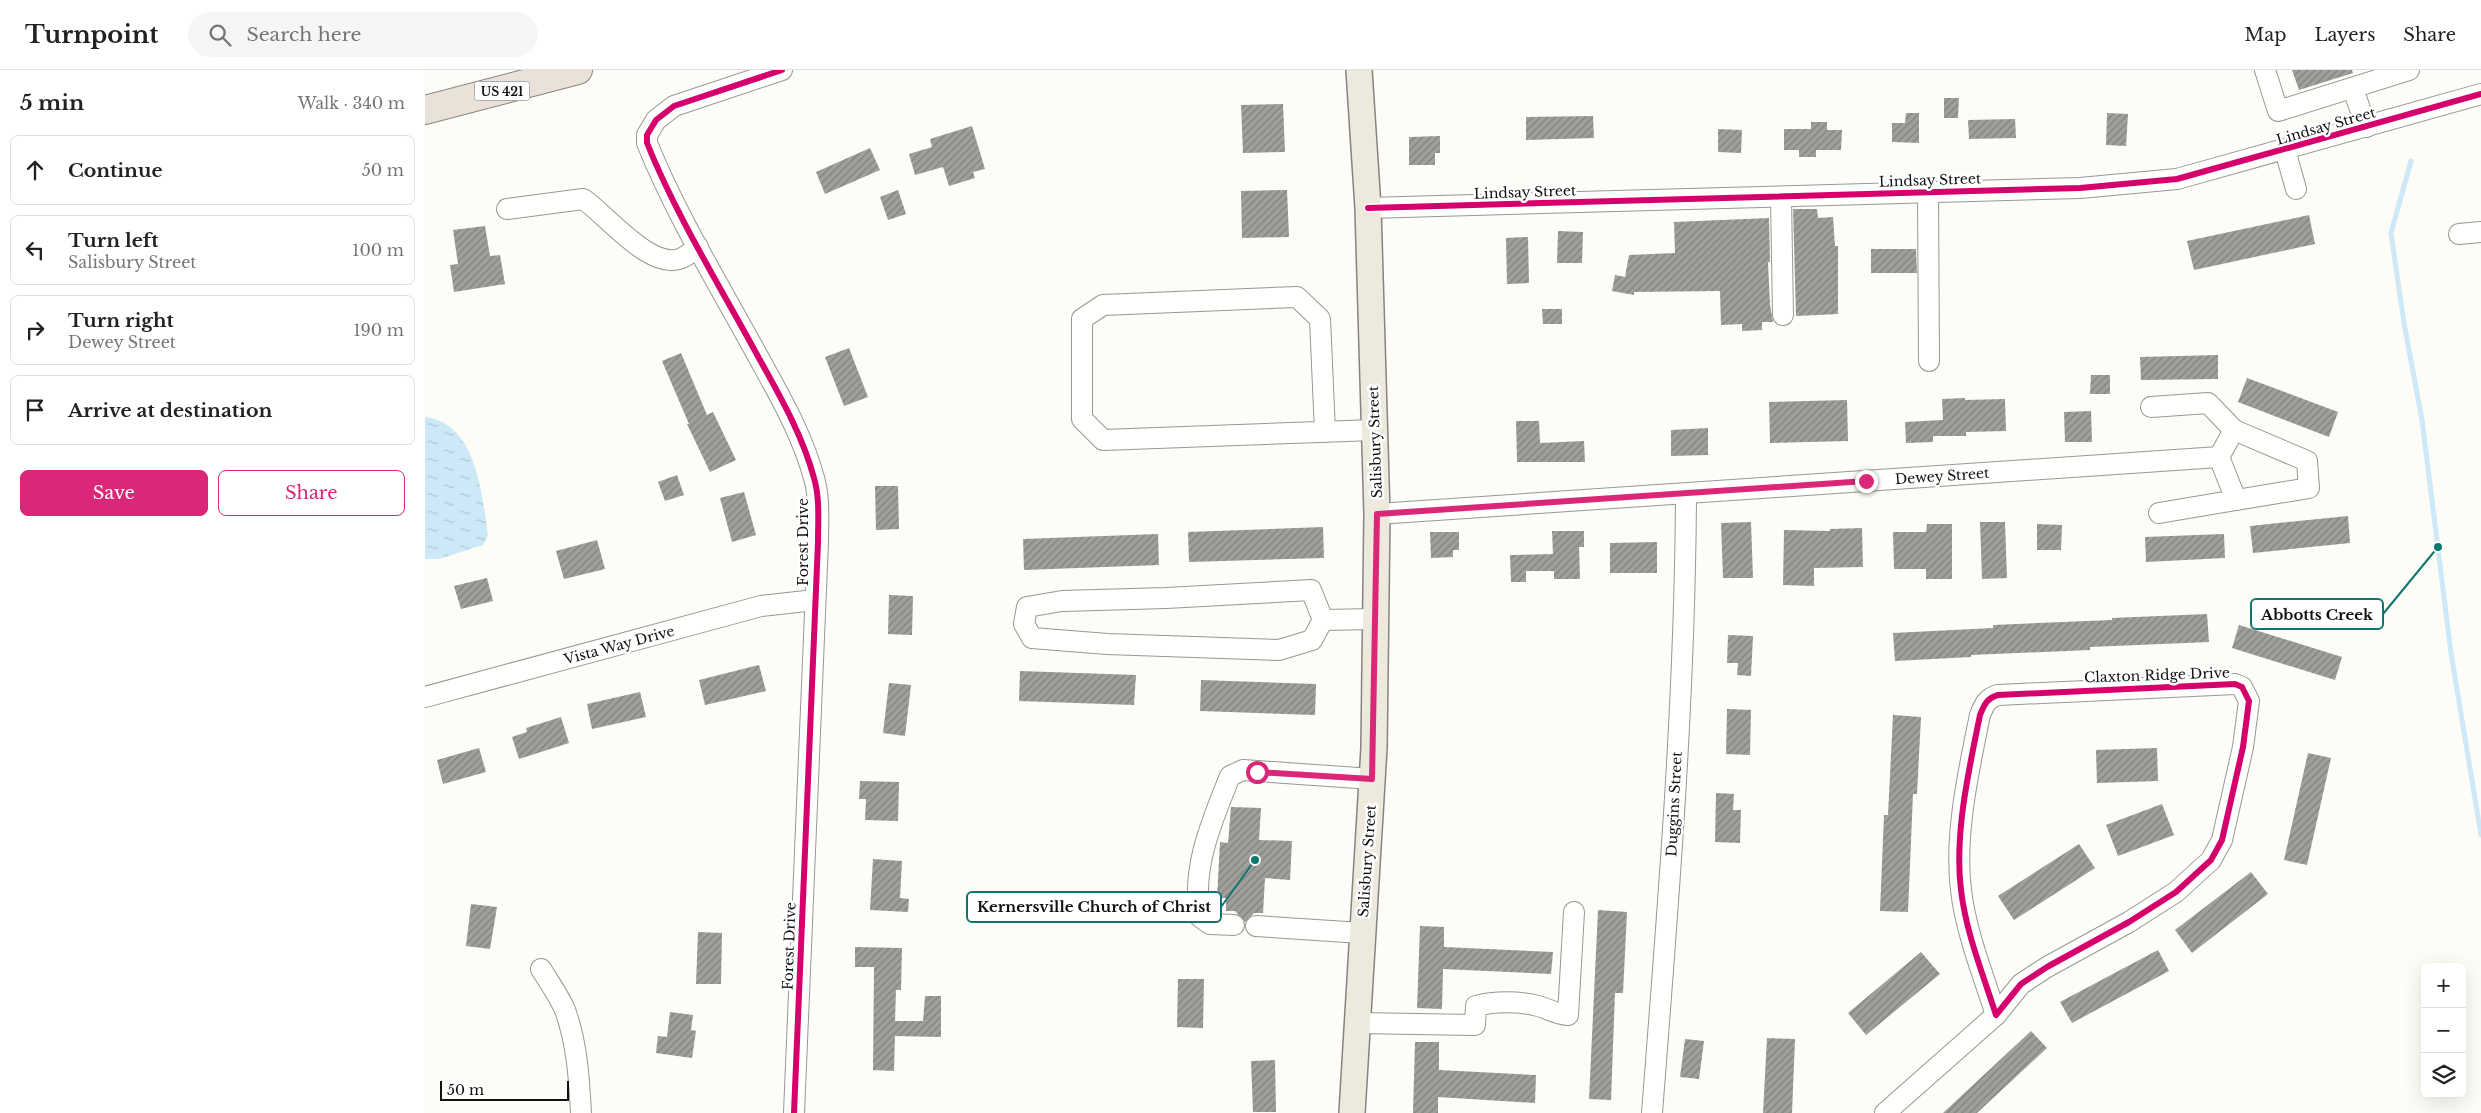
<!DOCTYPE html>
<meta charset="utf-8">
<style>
body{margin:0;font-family:"Libre Baskerville",serif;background:#f6f6f6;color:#222}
.controls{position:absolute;right:15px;bottom:15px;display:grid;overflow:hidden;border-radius:8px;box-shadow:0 5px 20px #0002}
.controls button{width:45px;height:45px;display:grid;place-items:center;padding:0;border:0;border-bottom:1px solid #e0e0e0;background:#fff;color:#222;font:25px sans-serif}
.scale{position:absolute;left:15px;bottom:12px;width:129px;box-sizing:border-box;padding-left:5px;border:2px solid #111;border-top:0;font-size:14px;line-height:18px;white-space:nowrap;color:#111;-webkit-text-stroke:4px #fff;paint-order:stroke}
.stop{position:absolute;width:15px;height:15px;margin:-11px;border:4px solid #db2777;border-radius:50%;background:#fff}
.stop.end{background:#db2777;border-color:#fff;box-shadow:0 1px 5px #0008}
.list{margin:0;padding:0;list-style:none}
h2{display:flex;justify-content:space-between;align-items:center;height:65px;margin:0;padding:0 20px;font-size:21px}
h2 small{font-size:16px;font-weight:400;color:#767676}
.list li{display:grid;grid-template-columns:32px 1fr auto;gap:15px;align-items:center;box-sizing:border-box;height:70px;margin:0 10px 10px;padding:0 10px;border:1px solid #e0e0e0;border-radius:8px}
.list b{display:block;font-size:19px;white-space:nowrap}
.list p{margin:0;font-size:16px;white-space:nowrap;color:#767676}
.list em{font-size:16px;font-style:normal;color:#767676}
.actions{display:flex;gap:10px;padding:15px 20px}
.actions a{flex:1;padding:11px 0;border:1px solid #db2777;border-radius:8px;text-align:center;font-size:18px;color:#db2777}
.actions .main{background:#db2777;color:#fff}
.icon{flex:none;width:28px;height:28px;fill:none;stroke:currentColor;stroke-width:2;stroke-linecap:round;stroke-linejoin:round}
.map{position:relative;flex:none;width:2056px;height:1043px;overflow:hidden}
header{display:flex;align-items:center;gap:30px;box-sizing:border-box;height:70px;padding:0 25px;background:#fff;border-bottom:1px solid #e0e0e0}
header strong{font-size:24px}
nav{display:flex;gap:28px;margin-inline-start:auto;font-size:18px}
.search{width:350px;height:45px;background:#f6f6f6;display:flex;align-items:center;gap:12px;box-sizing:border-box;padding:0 18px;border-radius:28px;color:#767676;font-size:19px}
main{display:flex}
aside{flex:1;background:#fff}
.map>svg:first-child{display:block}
.water{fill:url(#water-ripples)}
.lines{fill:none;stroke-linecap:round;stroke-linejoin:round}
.stream{stroke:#cde8f7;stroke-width:5}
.building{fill:url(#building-hatch)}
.minor-casing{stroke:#979795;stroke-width:22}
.major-casing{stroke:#858482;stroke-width:28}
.highway-casing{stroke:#858482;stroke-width:30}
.minor{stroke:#fffffe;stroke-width:20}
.major{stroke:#ede9dc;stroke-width:25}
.highway{stroke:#eae1d8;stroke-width:28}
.cycleway-casing{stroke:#fff;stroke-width:9}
.cycleway{stroke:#d6006c;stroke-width:6}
.route{stroke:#db2777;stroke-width:6}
.labels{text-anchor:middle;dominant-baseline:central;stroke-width:5;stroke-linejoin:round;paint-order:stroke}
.shield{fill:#fff;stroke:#585858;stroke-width:1}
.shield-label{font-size:12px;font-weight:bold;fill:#111}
.street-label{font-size:14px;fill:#111;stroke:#fff}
.leader{fill:none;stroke:#0f766e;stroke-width:2}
.callout-dot{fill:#0f766e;stroke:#fff;stroke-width:2}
.callout{fill:#fff;stroke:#0f766e;stroke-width:2}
.callout-label{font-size:15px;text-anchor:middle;font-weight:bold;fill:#111}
</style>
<header>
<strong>Turnpoint</strong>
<div class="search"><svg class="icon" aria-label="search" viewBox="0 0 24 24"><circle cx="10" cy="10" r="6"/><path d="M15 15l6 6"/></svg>Search here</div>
<nav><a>Map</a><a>Layers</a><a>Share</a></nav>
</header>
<main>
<aside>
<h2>5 min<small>Walk · 340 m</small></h2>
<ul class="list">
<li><svg class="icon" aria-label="ahead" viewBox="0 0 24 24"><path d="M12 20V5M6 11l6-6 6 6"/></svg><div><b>Continue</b></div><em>50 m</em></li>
<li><svg class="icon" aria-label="left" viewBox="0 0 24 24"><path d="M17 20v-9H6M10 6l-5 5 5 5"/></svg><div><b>Turn left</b><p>Salisbury Street</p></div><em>100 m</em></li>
<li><svg class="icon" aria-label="right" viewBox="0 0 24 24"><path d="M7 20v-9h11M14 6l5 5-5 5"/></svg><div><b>Turn right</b><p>Dewey Street</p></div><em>190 m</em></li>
<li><svg class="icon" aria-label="arrive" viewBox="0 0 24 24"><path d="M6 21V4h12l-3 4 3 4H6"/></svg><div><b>Arrive at destination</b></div></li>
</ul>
<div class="actions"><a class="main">Save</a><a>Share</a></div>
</aside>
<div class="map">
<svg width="2056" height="1043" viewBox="0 0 2056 1043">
<defs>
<pattern id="water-ripples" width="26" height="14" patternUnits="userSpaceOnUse" patternTransform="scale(1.25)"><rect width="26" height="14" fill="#cde8f7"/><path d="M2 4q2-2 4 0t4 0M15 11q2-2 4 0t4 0" fill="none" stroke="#afc6d3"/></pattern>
<pattern id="building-hatch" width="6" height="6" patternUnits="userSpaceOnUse" patternTransform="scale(1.25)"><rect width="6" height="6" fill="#a19f9c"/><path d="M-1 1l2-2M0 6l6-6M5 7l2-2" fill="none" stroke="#82807e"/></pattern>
</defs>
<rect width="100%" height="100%" fill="#fdfcf7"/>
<path class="water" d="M0 347C52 353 57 425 63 465L58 475 14 489H0Z"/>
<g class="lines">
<path class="stream" d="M1986 91 1966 163 1979 253 1997 350 2026 583 2056 765"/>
</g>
<g class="building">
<path d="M1867 0H1927L1928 3 1874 20Z"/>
<path d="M1519 28H1534L1533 48H1519Z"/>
<path d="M858 34 860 82 818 83 816 35Z"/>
<path d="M1481 43H1494V73L1467 72V53H1480Z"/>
<path d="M1682 43 1703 44 1701 76 1681 75Z"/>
<path d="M1168 46 1169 68 1101 70V47Z"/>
<path d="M1590 49 1591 68 1544 69 1543 50Z"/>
<path d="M1386 52H1402V60H1417L1416 80H1391V87H1374V80H1359V59H1386Z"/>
<path d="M547 56 560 99 548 102 550 108 524 116 518 97 490 105 484 84 507 77 505 69Z"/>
<path d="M1293 59 1317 60 1316 83 1293 82Z"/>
<path d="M1015 66V83H1010V95H984V67Z"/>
<path d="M445 78 455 100 400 124 391 102Z"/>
<path d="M473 120 481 144 463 150 455 127Z"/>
<path d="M862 120 864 167 817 168 816 121Z"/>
<path d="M1368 139H1392L1393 148 1408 147 1410 176H1413V244L1371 246Z"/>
<path d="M1884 145 1890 174 1769 200 1762 171Z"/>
<path d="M1344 148 1345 192H1343L1345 235 1348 252H1337V260L1317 261V254L1296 255 1295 221 1209 222V225L1187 221 1190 205 1200 207 1204 185 1250 183 1249 152Z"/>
<path d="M60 156 65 186 75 185 80 214 29 222 25 195 33 194 28 160Z"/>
<path d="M1133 161 1158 162 1157 193H1132Z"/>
<path d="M1103 167 1104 213 1082 214 1081 168Z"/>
<path d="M1446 179H1491L1492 203H1446Z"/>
<path d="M1117 239H1137V254H1118Z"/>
<path d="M424 278 443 327 419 336 400 287Z"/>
<path d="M256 283 282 345 288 342 311 390 285 402 262 354H264L237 291Z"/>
<path d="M1793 285V309L1716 310 1715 287Z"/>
<path d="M1666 305H1685V324H1665Z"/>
<path d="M1822 308 1913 342 1904 367 1813 332Z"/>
<path d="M1540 328V330L1580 329 1581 361 1541 362V366H1508V372L1481 373 1480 352 1518 350 1517 329Z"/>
<path d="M1422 330 1423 371 1345 373 1344 332Z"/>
<path d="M1666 341 1667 372H1640L1639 342Z"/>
<path d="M1091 351H1114L1115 373 1159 371 1160 392H1092Z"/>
<path d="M1283 358V385L1246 386V360Z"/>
<path d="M252 405 259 425 240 431 233 412Z"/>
<path d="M450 416H473L474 459 451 460Z"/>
<path d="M319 422 331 465 307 472 295 428Z"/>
<path d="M1923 446 1925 473 1828 483 1825 456Z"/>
<path d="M1326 452 1328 508H1298L1296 453Z"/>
<path d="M1555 452H1580L1582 508 1557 509Z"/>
<path d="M1502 454H1527V509H1501V499H1469L1468 462H1501Z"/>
<path d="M1612 454 1637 455 1636 480H1612Z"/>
<path d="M898 457 899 488 764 492 763 462Z"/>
<path d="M1437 458 1438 497 1389 498V516L1358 515 1359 460 1405 461V459Z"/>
<path d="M1127 461H1159V477H1154L1155 509H1129V501H1101V512H1086L1085 485 1128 484Z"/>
<path d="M1005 462H1034V480H1028V487L1006 488Z"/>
<path d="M733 464 734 495 599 500 598 469Z"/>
<path d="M1799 464 1800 488 1721 492 1720 467Z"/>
<path d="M172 470 180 499 139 509 131 481Z"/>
<path d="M1232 472V503H1185V473Z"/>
<path d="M62 508 68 531 36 539 29 516Z"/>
<path d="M464 525 488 526 487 565 463 564Z"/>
<path d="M1782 544 1784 572 1665 577V580L1546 585V587L1470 591 1468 563 1568 558V555L1687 550V548Z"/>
<path d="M1814 555 1917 587 1910 610 1807 578Z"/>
<path d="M1303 565 1328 566 1326 606 1312 605 1313 593H1302Z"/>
<path d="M334 595 341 621 280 635 274 610Z"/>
<path d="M595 601 711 605 709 635 594 631Z"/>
<path d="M776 610 891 614 890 645 775 641Z"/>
<path d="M464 613 486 615 480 666 458 663Z"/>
<path d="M215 622 221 647 167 659 162 634Z"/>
<path d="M1302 639 1326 640 1325 685 1301 684Z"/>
<path d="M1468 645 1496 647 1492 724H1488L1483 842 1455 841 1459 745H1463Z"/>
<path d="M136 647 144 673 94 689 87 667 102 662 101 658Z"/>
<path d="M54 678 61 702 18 714 12 690Z"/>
<path d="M1732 678 1733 711 1672 713 1671 680Z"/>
<path d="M1883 683 1906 688 1882 795 1859 790Z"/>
<path d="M435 711 474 712 473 751 440 750 441 729H434Z"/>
<path d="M1291 723 1309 724 1308 740H1316L1315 773 1290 772Z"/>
<path d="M1737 734 1749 765 1693 786 1681 755Z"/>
<path d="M806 737 836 738 834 770 867 771 865 810 840 808 838 843H829L820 852 810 841H801V828H792L795 772 803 773Z"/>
<path d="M1654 774 1670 798 1589 850 1573 826Z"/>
<path d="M448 789 477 791 475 828 484 829 483 842 445 840Z"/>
<path d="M1826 802 1843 824 1767 883 1750 860Z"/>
<path d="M46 834 72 837 65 879 41 876Z"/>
<path d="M1173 840 1202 842 1198 923H1190L1186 1030 1164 1029Z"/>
<path d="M995 856 1019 857V877L1128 882 1126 904 1018 899 1017 939 992 938Z"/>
<path d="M273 862 297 863 296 914H271Z"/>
<path d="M430 877 477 878 476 920H471L470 951H498L500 926H516V967L470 966 469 1001 448 1000 449 897H430Z"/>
<path d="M1733 880 1744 901 1647 953 1635 932Z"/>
<path d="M1496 882 1515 904 1441 965 1423 943Z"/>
<path d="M753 909H779L778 958 752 957Z"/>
<path d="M245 942 268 945 266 960 271 961 267 988 231 983 233 966 242 967Z"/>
<path d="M1606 961 1622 978 1552 1043H1518Z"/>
<path d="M1342 968 1370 969 1367 1043H1338Z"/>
<path d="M1260 969 1279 971 1274 1009 1255 1007Z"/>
<path d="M990 972H1014V1000L1111 1005 1110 1033 1013 1027V1043H988Z"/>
<path d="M850 990 851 1042H828L826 991Z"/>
</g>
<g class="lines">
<g class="minor-casing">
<g id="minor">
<path d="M357 0 249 36 231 50 222 65V73C251 145 293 213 330 281 352 321 377 363 389 408 395 428 393 451 393 472L369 1043"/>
<path d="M1840 0 1853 41 1984 0"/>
<path d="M1928 18 1941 57"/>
<path d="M1860 80 1871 119"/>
<path d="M1503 122 1504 291"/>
<path d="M1356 128 1358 245"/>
<path d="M943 138 1655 118 1752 109 2056 24"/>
<path d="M82 139 158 129C181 144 226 202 257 188 263 185 268 181 273 177"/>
<path d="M2034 164 2056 162"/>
<path d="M1809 360 1882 391 1884 418 1811 430"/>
<path d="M900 362 895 249 872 227 678 235 657 249V349L678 370 949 360"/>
<path d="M1734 443 1811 430 1794 387"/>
<path d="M952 444 1794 387 1809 360 1783 333 1726 337"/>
<path d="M898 550 886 520 741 528 637 531 602 537 599 554 607 568 682 574 854 580 887 570 898 550 951 549"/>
<path d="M1810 614 1817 617 1824 631 1818 677 1797 770 1786 790 1751 822 1704 852 1622 897 1596 914 1571 945C1558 904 1541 863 1536 820 1529 765 1544 699 1555 645 1559 635 1562 628 1573 625Z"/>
<path d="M0 627 336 536 390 530"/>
<path d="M809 855 785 854 775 847C766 798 787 751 805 706L818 700 947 709"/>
<path d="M831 856 937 863"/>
<path d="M116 899C124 912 134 926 140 940 152 973 154 1007 156 1043"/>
<path d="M932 953 1050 955 1051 936C1069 931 1095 931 1113 936 1124 939 1131 944 1143 945L1149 842"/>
<path d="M1227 1043C1243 837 1260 631 1261 424"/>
<path d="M1460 1043 1571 945"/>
</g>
</g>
<g class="major-casing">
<path id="major" d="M927 1043 949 678 952 444 943 138 934 0"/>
</g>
<g class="highway-casing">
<path id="highway" d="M0 40 153 0"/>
</g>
<use href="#minor" class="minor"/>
<use href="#major" class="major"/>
<use href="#highway" class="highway"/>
<g class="cycleway-casing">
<g id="cycleway">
<path d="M357 0 249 36 231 50 222 65V73C251 145 293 213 330 281 352 321 377 363 389 408 395 428 393 451 393 472L369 1043"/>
<path d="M943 138 1655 118 1752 109 2056 24"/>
<path d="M1810 614 1817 617 1824 631 1818 677 1797 770 1786 790 1751 822 1704 852 1622 897 1596 914 1571 945C1558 904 1541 863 1536 820 1529 765 1544 699 1555 645 1559 635 1562 628 1573 625Z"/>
</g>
</g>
<use href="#cycleway" class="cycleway"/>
</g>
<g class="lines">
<path class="route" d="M832 702 947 709 952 444 1441 411"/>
</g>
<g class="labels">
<rect class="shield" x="49.5" y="11.5" width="55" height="19" rx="4"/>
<g class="shield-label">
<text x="77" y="21">US 421</text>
</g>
<g class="street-label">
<text transform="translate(1901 56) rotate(-16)">Lindsay Street</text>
<text transform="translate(1505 110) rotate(-2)">Lindsay Street</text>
<text transform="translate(1100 122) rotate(-2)">Lindsay Street</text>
<text transform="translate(950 372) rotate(-92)">Salisbury Street</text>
<text transform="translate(1517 406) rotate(-4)">Dewey Street</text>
<text transform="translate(378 472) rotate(-90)">Forest Drive</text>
<text transform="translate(194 575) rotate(-15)">Vista Way Drive</text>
<text transform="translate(1732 605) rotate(-2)">Claxton Ridge Drive</text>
<text transform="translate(1249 734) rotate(-87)">Duggins Street</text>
<text transform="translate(942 791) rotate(-86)">Salisbury Street</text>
<text transform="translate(364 876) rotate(-88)">Forest Drive</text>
</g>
</g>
<path class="leader" d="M2013 477L1958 544M830 790L796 837"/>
<g class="callout-dot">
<circle cx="2013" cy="477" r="5"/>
<circle cx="830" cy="790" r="5"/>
</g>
<g class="callout">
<rect x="1826" y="529" width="132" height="30" rx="5"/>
<rect x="542" y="822" width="254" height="30" rx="5"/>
</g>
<g class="callout-label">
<text x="1892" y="550">Abbotts Creek</text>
<text x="669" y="842">Kernersville Church of Christ</text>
</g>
</svg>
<div class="controls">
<button>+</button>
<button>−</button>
<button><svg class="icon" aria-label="layers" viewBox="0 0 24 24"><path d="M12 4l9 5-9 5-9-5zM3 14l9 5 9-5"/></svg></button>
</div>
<div class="scale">50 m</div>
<div class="stop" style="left:832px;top:702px"></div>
<div class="stop end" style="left:1441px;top:411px"></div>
</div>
</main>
